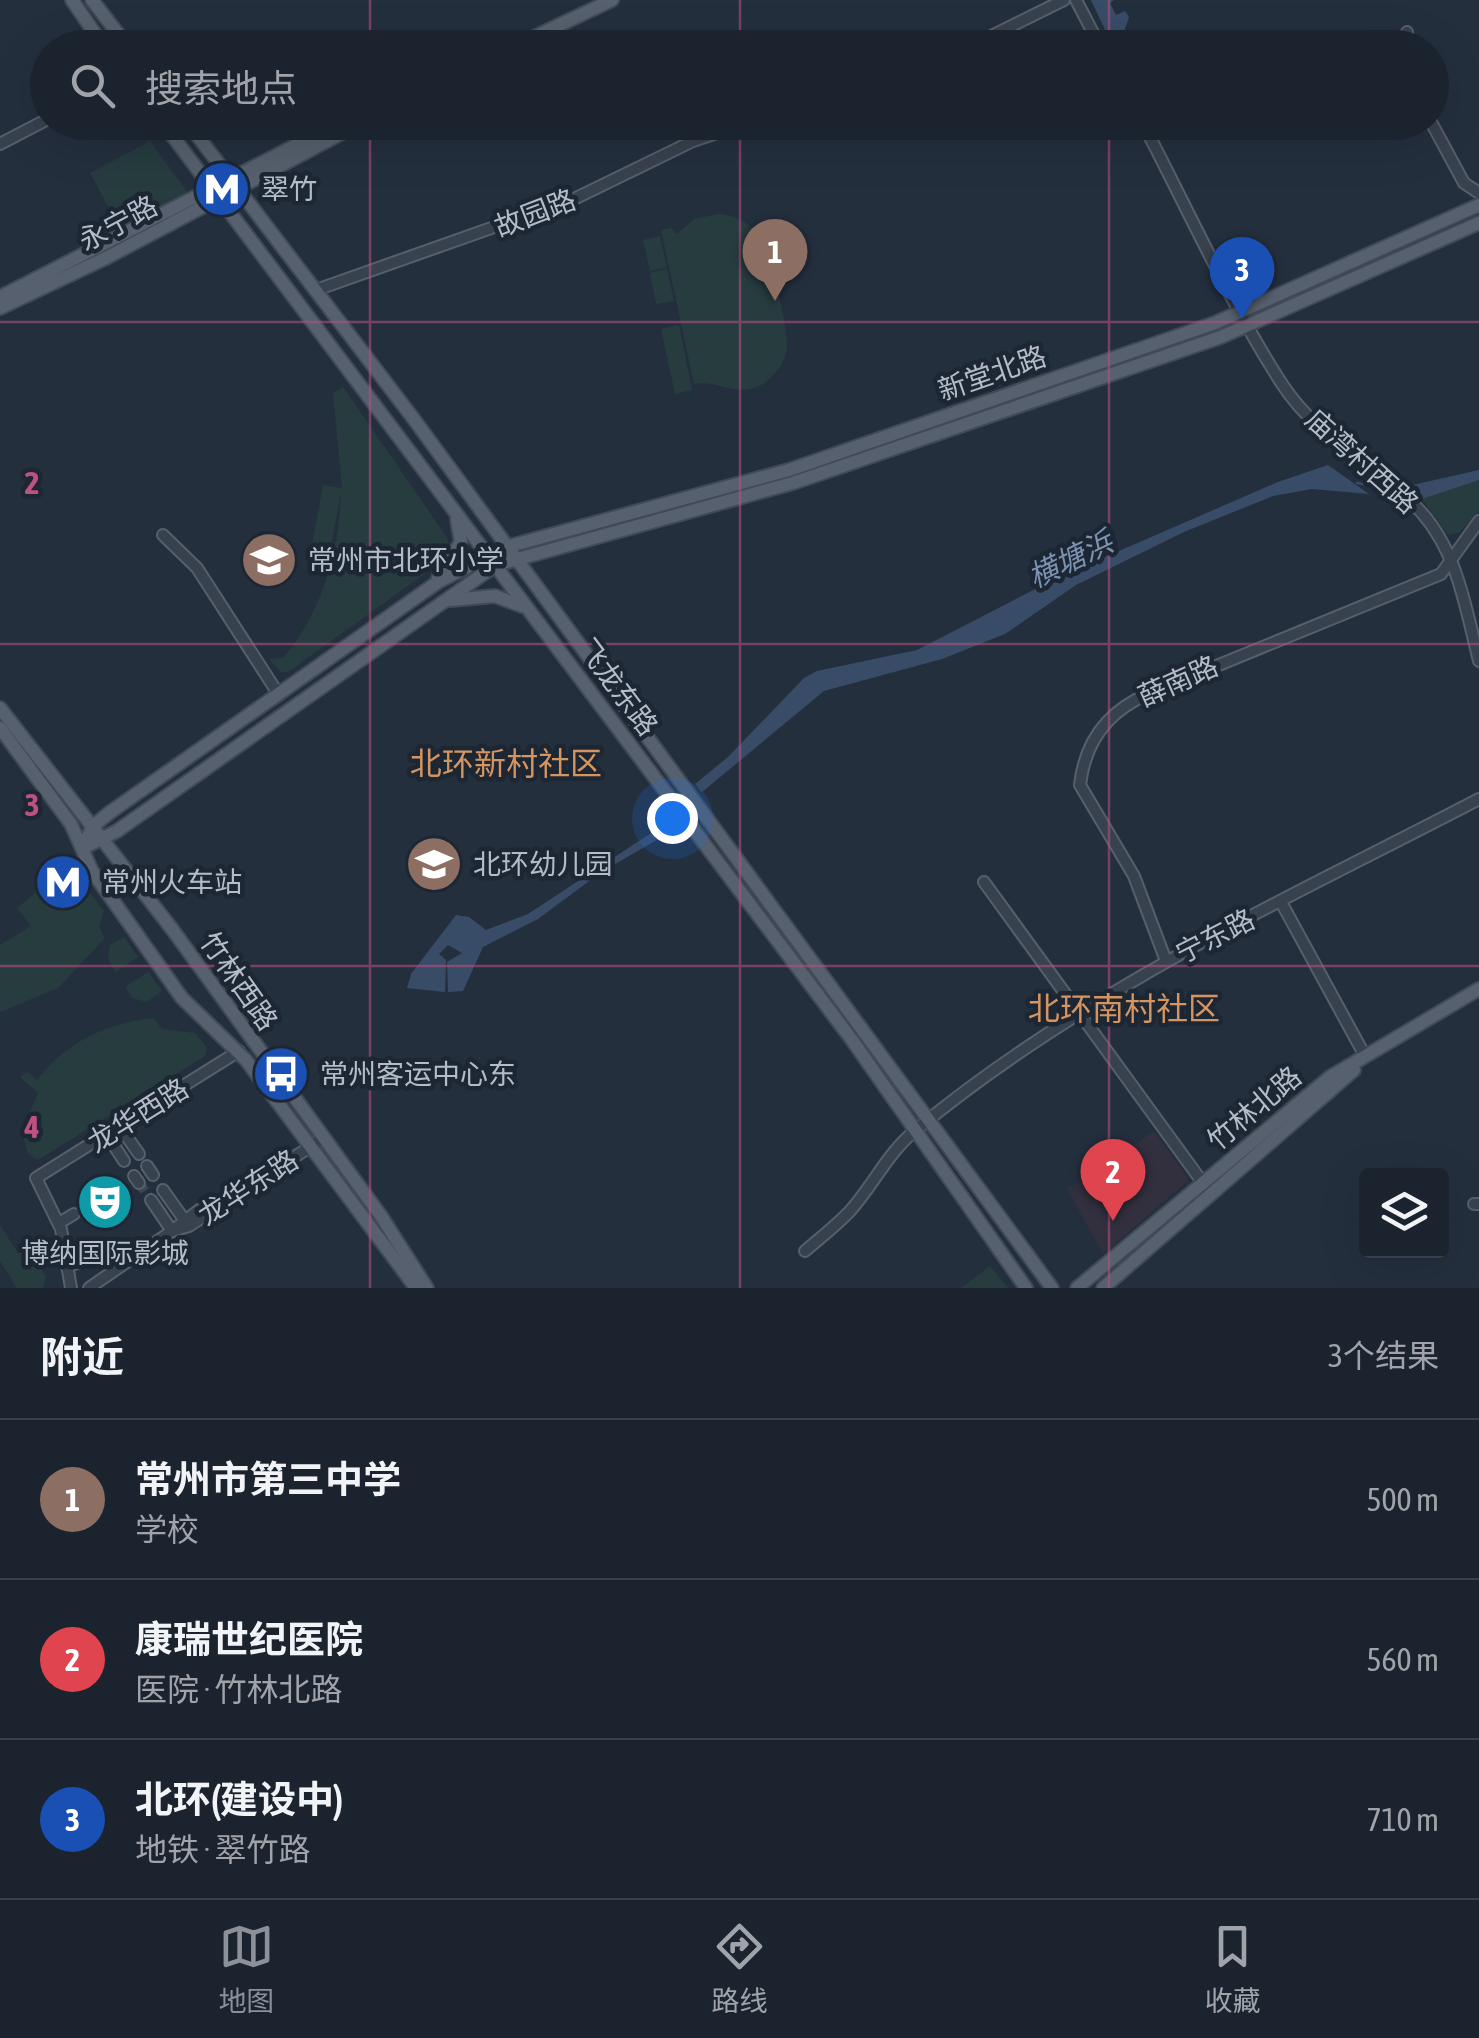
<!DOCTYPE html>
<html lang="zh">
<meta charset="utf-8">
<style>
body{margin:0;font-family:"Asap Condensed","Noto Sans SC",sans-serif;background:#282f3a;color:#f1f3f6}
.controls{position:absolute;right:30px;bottom:30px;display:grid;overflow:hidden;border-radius:10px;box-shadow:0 10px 40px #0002}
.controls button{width:90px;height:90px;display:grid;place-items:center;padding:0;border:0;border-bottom:2px solid #39404a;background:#1b232e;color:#f1f3f6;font:50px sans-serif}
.you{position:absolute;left:672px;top:818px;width:35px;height:35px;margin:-25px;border:8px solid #fff;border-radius:50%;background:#1a73e8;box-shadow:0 0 0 15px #1a73e833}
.badge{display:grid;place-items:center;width:65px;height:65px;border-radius:50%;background:#8c9099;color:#fff;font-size:32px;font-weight:700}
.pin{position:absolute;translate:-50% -82px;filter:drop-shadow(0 2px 5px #0008)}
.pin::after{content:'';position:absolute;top:52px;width:35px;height:30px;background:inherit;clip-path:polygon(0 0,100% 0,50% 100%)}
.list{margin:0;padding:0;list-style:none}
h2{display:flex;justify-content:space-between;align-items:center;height:130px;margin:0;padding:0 40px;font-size:42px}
h2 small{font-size:32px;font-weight:400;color:#a0a4aa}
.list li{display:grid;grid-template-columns:65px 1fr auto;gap:30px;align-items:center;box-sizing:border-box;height:160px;padding:0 40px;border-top:2px solid #39404a}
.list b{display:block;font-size:38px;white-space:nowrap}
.list p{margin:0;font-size:32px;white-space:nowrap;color:#a0a4aa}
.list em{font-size:32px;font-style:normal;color:#a0a4aa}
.icon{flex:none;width:55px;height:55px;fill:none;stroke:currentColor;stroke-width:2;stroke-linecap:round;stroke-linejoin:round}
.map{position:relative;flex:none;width:1479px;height:1288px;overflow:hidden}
.search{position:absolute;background:#1b232e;box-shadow:0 10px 40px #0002;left:30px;right:30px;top:30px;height:110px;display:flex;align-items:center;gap:25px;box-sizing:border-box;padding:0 35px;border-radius:55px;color:#a0a4aa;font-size:38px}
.sheet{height:610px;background:#1b232e}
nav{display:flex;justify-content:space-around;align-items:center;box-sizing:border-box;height:140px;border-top:2px solid #39404a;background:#1b232e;font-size:28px;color:#a0a4aa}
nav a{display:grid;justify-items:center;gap:5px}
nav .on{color:#8c9099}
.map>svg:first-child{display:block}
.medical{fill:#32303f}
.green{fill:#263c3f}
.water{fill:#394c67}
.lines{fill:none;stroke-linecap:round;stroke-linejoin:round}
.stream{stroke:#394c67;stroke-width:2.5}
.minor-tunnel{stroke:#3a4453;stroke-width:10;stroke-dasharray:10 5;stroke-linecap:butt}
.minor-casing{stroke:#565f6c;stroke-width:14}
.major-casing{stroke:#414a57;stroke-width:16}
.minor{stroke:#38414e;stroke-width:10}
.major{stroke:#56606e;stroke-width:12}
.grid{fill:none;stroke:#bd5182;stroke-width:2.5;stroke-opacity:0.55}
.labels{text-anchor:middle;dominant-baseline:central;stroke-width:9;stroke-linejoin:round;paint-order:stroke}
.poi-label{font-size:28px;fill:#b4bcc9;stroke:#1d2633;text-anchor:start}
.street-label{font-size:28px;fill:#b4bcc9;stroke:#1d2633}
.water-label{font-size:30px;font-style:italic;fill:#7c92b1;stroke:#1d2633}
.quarter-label{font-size:32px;fill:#d59563;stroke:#1d2633}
.grid-label{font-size:32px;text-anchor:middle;font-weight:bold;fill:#bd5182;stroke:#1d2633;stroke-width:9;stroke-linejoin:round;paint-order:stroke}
</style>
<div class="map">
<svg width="1479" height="1288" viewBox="0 0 1479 1288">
<rect width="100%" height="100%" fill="#242f3e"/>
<path class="medical" d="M1154 1131 1189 1180 1103 1254 1067 1188 1087 1179Z"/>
<g class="green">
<path d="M150 141 188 193 187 199 121 230 90 173Z"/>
<path d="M718 214C734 215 748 221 758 235 771 252 788 326 787 348 785 363 774 378 761 385 736 398 716 379 694 384L661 230 671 228 677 234 694 219Z"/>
<path d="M660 236 667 267 650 271 643 240Z"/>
<path d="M667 269 674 301 656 304 650 273Z"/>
<path d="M679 325 692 390 675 394 661 329Z"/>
<path d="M343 387 448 539 447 556 441 562 288 672H281L269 659 283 658C322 613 339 551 341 492L327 569 308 566 323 485 342 488 333 393Z"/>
<path d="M1479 480V512L1459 533 1448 535 1422 499Z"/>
<path d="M68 865 104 911 99 927 105 938 58 988 0 1012V945L31 926 17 908Z"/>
<path d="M124 937 138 957 116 972 108 959 110 945Z"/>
<path d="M148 972 162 991 147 1002 132 998 125 987Z"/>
<path d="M154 1018 162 1029 195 1033 207 1048 205 1056 38 1160 28 1154 22 1131 38 1093 20 1077 27 1072 37 1080C66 1042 107 1023 154 1018Z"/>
<path d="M0 1225 18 1253 28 1247 46 1276 43 1288H17L0 1261Z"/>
<path d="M990 1266 1008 1288H961Z"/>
</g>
<g class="water">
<path d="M1091 0H1114L1110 3 1116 15 1125 11 1129 17 1123 35 1108 36Z"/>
<path d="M1328 465 1369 494 1312 489 1273 496 1184 532 1076 585 1005 634 942 659 824 691 702 792 695 784 728 757 804 678 817 671 917 650 1059 577 1278 482Z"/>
<path d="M1479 470V480L1422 499 1408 486Z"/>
<path d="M671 820 677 828 600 873 538 919 483 947 463 991 448 992 447 962 462 953 448 945 439 954 446 960 445 992 407 988 411 974 456 915 469 917 486 930 528 914Z"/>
</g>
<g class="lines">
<path class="stream" d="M1357 483 1389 488"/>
<path class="minor-tunnel" d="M139 1183 151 1200"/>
<g class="minor-casing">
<g id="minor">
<path d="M1076 0 1101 48"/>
<path d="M967 48 1064 0"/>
<path d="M1404 48 1407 32"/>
<path d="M1142 122C1188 209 1229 302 1282 384 1320 442 1379 466 1422 513 1458 554 1466 610 1479 661"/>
<path d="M1431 122 1464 183 1479 193"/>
<path d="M0 144 48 119"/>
<path d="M316 290 576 198 693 141 749 122"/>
<path d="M163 535 197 568 279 695"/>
<path d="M984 882 1203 1183"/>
<path d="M1281 902 1364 1054"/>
<path d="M1166 961 1134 876 1080 785C1085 741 1108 711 1148 694L1441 574 1479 521"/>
<path d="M120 1127 139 1154"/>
<path d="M107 1135 124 1161"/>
<path d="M147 1166 153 1175"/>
<path d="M134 1176 139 1183"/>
<path d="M163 1190 188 1225"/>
<path d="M151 1200 172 1231 199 1210"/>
<path d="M1474 1204H1479"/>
<path d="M59 1223 74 1214"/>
<path d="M805 1251C820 1238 837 1225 850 1211 874 1184 888 1152 917 1129 1085 990 1287 899 1479 799"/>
<path d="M66 1266 78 1263 90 1245 101 1253"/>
<path d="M71 1288 61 1229 36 1178 239 1051"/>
<path d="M89 1288 172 1231 189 1226 322 1139"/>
</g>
</g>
<g class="major-casing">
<g id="major">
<path d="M72 0 105 48"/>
<path d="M92 0 129 48"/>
<path d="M511 48 612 0"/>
<path d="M162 122 852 1040 1026 1288"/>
<path d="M187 122 413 418 1052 1288"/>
<path d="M0 297 341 122"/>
<path d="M0 308 108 257 363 122"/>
<path d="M438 578 461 542 457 520"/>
<path d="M450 600 495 596 522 606"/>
<path d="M0 708 172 929 381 1216 427 1288"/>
<path d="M0 728 71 824 92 871 182 998 246 1060 416 1288"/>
<path d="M83 848 92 827 109 813 438 582 506 547 789 470 1215 323 1479 205"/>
<path d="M83 848 117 831 496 565 793 483 1221 337 1479 223"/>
<path d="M1077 1288 1330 1077 1479 989"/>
<path d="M1103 1288 1354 1070"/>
</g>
</g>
<use href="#minor" class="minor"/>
<use href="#major" class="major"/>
</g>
<path class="grid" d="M370 0V48M740 0V48M1109 0V48M370 122V1288M740 122V1288M1109 122V1288M0 322H1479M0 644H1479M0 966H1479"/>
<defs>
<g id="metro-disc" transform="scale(2.875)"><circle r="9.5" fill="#1a4fb4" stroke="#1d2633"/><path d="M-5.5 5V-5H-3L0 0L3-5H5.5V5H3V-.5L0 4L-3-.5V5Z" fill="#fff"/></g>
<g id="school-disc" transform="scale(2.875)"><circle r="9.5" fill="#8d6e63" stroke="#1d2633"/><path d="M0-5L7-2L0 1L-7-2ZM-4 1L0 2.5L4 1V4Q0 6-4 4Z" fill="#fff"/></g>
<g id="bus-disc" transform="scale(2.875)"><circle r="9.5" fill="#1a4fb4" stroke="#1d2633"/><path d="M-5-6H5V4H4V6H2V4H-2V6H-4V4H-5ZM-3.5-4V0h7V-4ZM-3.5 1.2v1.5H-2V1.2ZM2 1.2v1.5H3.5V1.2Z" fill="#fff"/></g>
<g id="theatre-disc" transform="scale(2.875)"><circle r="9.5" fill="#0f9aa8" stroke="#1d2633"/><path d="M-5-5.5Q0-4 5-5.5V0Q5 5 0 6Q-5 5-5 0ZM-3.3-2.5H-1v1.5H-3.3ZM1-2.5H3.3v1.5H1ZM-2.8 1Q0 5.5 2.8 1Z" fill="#fff"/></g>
</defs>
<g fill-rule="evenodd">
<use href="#metro-disc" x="222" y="189"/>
<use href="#school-disc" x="269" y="560"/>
<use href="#school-disc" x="434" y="864"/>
<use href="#metro-disc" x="63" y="882"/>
<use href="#bus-disc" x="281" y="1074"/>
<use href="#theatre-disc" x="105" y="1202"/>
</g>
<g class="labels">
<g class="poi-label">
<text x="261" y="189">翠竹</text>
<text x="308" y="560">常州市北环小学</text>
<text x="473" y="864">北环幼儿园</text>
<text x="102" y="882">常州火车站</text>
<text x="320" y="1074">常州客运中心东</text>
<text x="105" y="1253" text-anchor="middle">博纳国际影城</text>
</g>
<g class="street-label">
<text transform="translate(535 213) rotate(-21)">故园路</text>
<text transform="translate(118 223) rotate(-28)">永宁路</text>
<text transform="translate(992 373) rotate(-19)">新堂北路</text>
<text transform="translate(1362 461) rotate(42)">庙湾村西路</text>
<text transform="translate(1178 681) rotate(-24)">薛南路</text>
<text transform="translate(618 687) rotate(53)">飞龙东路</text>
<text transform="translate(1215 936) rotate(-27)">宁东路</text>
<text transform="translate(239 981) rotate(55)">竹林西路</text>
<text transform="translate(1254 1108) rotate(-40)">竹林北路</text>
<text transform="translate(138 1115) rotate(-32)">龙华西路</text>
<text transform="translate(248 1187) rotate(-33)">龙华东路</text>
</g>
<g class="water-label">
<text transform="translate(1070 559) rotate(-26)">横塘浜</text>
</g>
<g class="quarter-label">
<text x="506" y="763">北环新村社区</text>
<text x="1124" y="1008">北环南村社区</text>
</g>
</g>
<g class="grid-label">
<text x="32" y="494">2</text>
<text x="32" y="816">3</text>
<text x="32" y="1138">4</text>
</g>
</svg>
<div class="controls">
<button><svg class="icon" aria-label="layers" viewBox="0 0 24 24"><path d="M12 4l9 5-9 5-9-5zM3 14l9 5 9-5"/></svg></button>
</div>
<div class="you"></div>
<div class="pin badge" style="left:775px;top:301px;background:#8d6e63">1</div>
<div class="pin badge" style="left:1113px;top:1221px;background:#e0444e">2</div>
<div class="pin badge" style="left:1242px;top:319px;background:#1a4fb4">3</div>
<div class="search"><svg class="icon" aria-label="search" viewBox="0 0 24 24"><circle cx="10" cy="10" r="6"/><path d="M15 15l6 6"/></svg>搜索地点</div>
</div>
<section class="sheet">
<h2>附近<small>3个结果</small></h2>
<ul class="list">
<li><span class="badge" style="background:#8d6e63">1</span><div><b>常州市第三中学</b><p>学校</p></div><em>500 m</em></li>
<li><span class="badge" style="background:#e0444e">2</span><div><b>康瑞世纪医院</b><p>医院 · 竹林北路</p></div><em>560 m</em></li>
<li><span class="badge" style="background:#1a4fb4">3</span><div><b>北环(建设中)</b><p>地铁 · 翠竹路</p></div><em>710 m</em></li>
</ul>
</section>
<nav>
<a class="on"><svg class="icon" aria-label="map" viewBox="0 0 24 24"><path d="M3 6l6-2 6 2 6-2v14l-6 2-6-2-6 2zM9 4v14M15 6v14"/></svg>地图</a>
<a><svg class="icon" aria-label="directions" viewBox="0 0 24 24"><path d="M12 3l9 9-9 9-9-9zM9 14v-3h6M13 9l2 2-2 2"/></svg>路线</a>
<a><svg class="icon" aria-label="saved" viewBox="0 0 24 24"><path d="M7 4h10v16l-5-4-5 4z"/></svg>收藏</a>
</nav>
